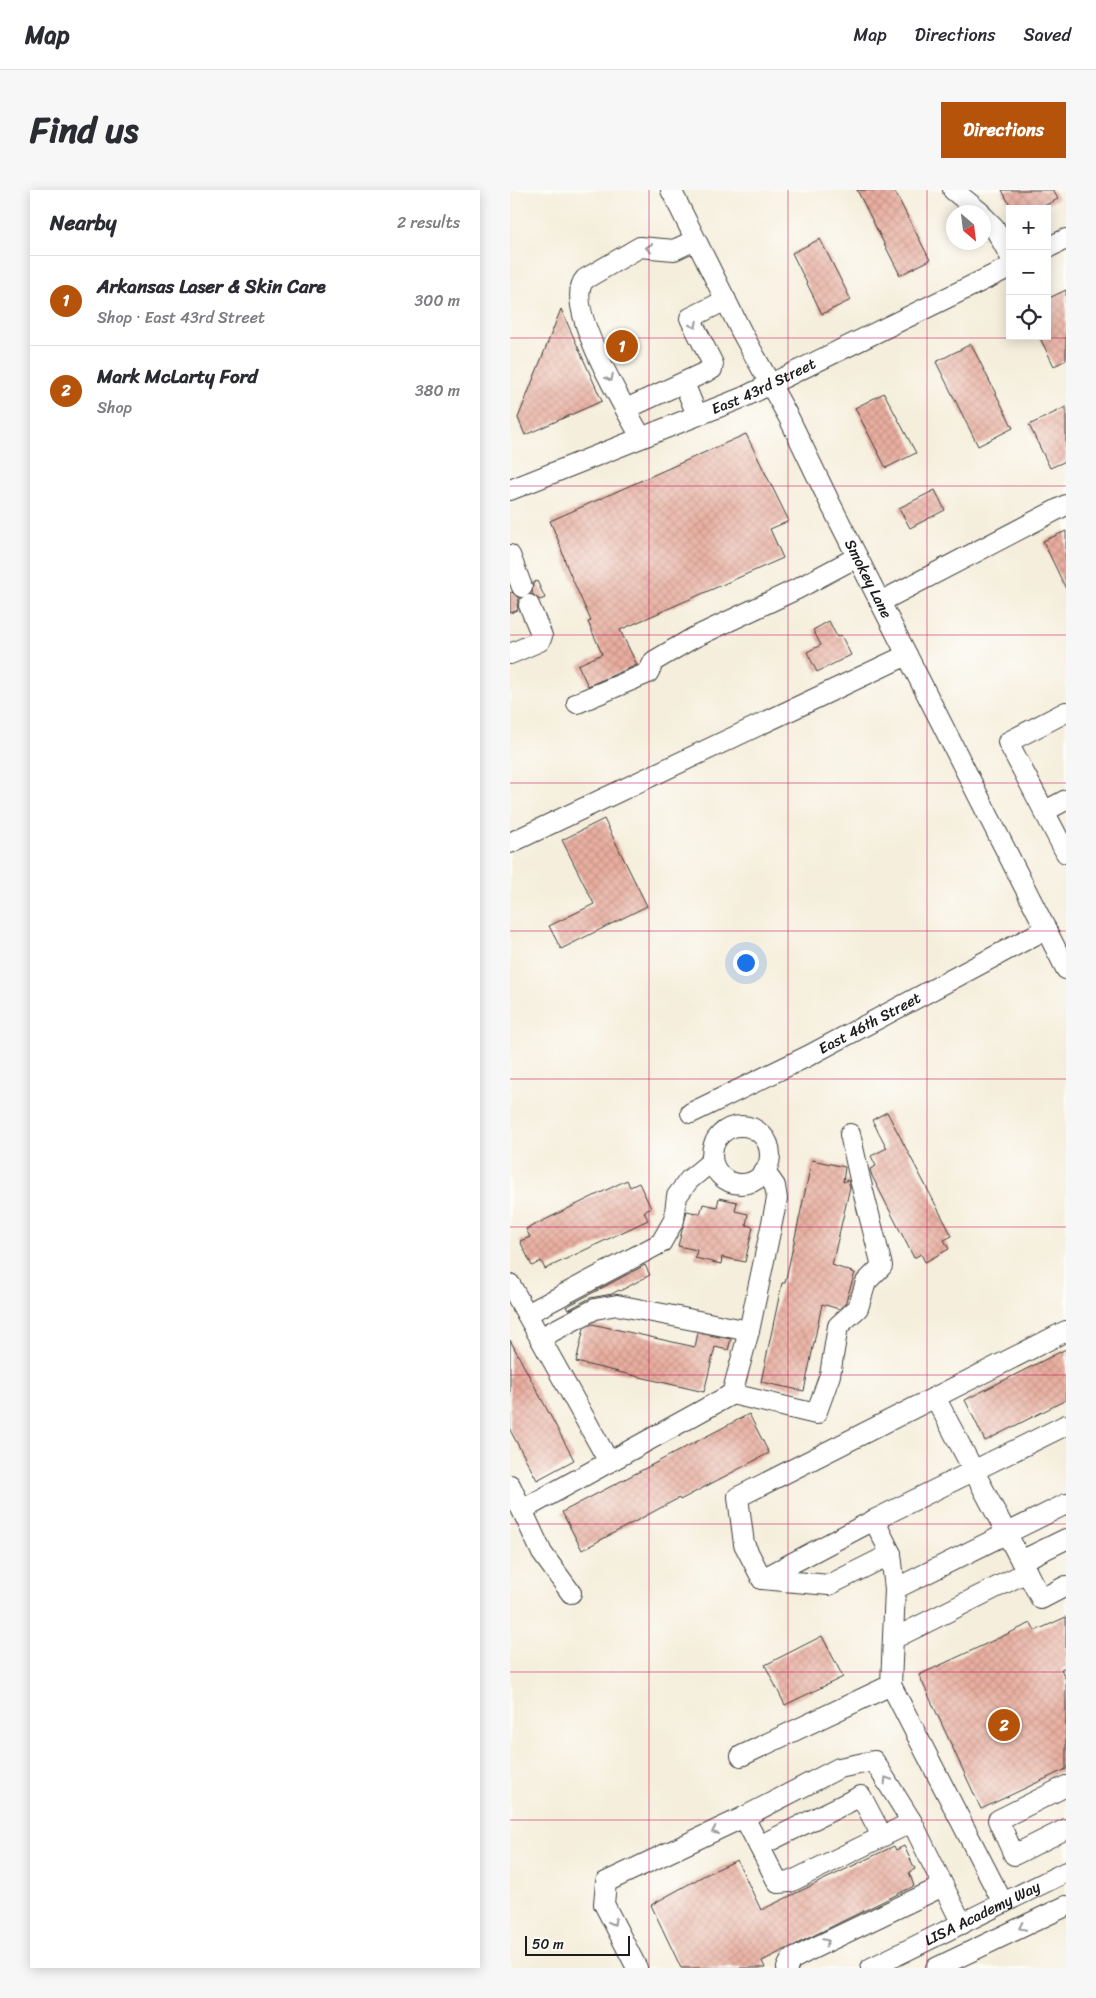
<!DOCTYPE html>
<meta charset="utf-8">
<style>
body{margin:0;font-family:Sriracha,sans-serif;background:#f7f7f7;color:#2b2b33}
.controls{position:absolute;right:15px;top:15px;display:grid;overflow:hidden;border-radius:0px;box-shadow:0 2px 12px #0003}
.controls button{width:45px;height:45px;display:grid;place-items:center;padding:0;border:0;border-bottom:1px solid #e1e1e2;background:#fff;color:#2b2b33;font:25px sans-serif}
.compass{position:absolute;left:436px;top:15px;width:45px;height:45px;border-radius:50%;background:#fff;box-shadow:0 2px 12px #0003;rotate:152deg}
.scale{position:absolute;left:15px;bottom:12px;width:105px;box-sizing:border-box;padding-left:5px;border:2px solid #1c1c1c;border-top:0;font-size:14px;line-height:18px;white-space:nowrap;color:#1c1c1c;-webkit-text-stroke:4px #fdfcf7;paint-order:stroke}
.you{position:absolute;left:235px;top:772px;width:18px;height:18px;margin:-12px;border:4px solid #fff;border-radius:50%;background:#1a73e8;box-shadow:0 0 0 8px #1a73e833}
.badge{display:grid;place-items:center;width:32px;height:32px;border-radius:50%;background:#b45309;color:#fff;font-size:16px;font-weight:700}
.pin{position:absolute;translate:-50% -50%;border:2px solid #fff;box-shadow:0 1px 5px #0006}
.list{margin:0;padding:0;list-style:none}
h2{display:flex;justify-content:space-between;align-items:center;height:65px;margin:0;padding:0 20px;font-size:21px}
h2 small{font-size:16px;font-weight:400;color:#7c7c81}
.list li{display:grid;grid-template-columns:32px 1fr auto;gap:15px;align-items:center;box-sizing:border-box;height:90px;padding:0 20px;border-top:1px solid #e1e1e2}
.list b{display:block;font-size:19px;white-space:nowrap}
.list p{margin:0;font-size:16px;white-space:nowrap;color:#7c7c81}
.list em{font-size:16px;font-style:normal;color:#7c7c81}
.icon{flex:none;width:28px;height:28px;fill:none;stroke:currentColor;stroke-width:2;stroke-linecap:round;stroke-linejoin:round}
.map{position:relative;flex:none;width:556px;height:1778px;overflow:hidden;border-radius:0px}
header{display:flex;align-items:center;gap:30px;box-sizing:border-box;height:70px;padding:0 25px;background:#fff;border-bottom:1px solid #e1e1e2}
header strong{font-size:24px}
nav{display:flex;gap:28px;margin-inline-start:auto;font-size:18px}
.intro{display:flex;align-items:center;justify-content:space-between;box-sizing:border-box;height:120px;padding:0 30px}
h1{margin:0;font-size:35px}
.button{padding:12px 22px;border-radius:0px;background:#b45309;color:#fff;font-size:18px;font-weight:700}
main{display:flex;gap:30px;padding:0 30px}
aside{flex:1;background:#fff;border-radius:0px;box-shadow:0 2px 12px #0003}
.map>svg:first-child{display:block}
.building{fill:url(#building-cross-hatch)}
.lines{fill:none;stroke-linecap:round;stroke-linejoin:round}
.minor-casing{stroke:#3d3c39;stroke-width:22}
.minor{stroke:#fff;stroke-width:20}
.oneway{stroke:#999}
.grid{fill:none;stroke:#c2185b;stroke-width:1;stroke-opacity:0.55}
.labels{text-anchor:middle;dominant-baseline:central;stroke-width:5;stroke-linejoin:round;paint-order:stroke}
.street-label{font-size:15px;fill:#1c1c1c;stroke:#fdfcf7}
</style>
<header>
<strong>Map</strong>
<nav><a>Map</a><a>Directions</a><a>Saved</a></nav>
</header>
<div class="intro"><h1>Find us</h1><a class="button">Directions</a></div>
<main>
<aside>
<h2>Nearby<small>2 results</small></h2>
<ul class="list">
<li><span class="badge">1</span><div><b>Arkansas Laser &amp; Skin Care</b><p>Shop · East 43rd Street</p></div><em>300 m</em></li>
<li><span class="badge">2</span><div><b>Mark McLarty Ford</b><p>Shop</p></div><em>380 m</em></li>
</ul>
</aside>
<div class="map">
<svg width="556" height="1778" viewBox="0 0 556 1778">
<defs>
<pattern id="building-cross-hatch" width="8" height="8" patternUnits="userSpaceOnUse" patternTransform="scale(1.25)"><rect width="8" height="8" fill="#e8ad9f"/><path d="M0 0l8 8M0 8l8-8" fill="none" stroke="#c69488"/></pattern>
</defs>
<rect width="100%" height="100%" fill="#fdfcf7"/>
<filter id="ink" filterUnits="userSpaceOnUse"><feTurbulence type="fractalNoise" baseFrequency=".02" numOctaves="2"/><feDisplacementMap in="SourceGraphic" scale="10" xChannelSelector="R" yChannelSelector="G"/><feConvolveMatrix kernelMatrix="1 2 1 2 8 2 1 2 1" color-interpolation-filters="sRGB"/></filter>
<filter id="wash" filterUnits="userSpaceOnUse"><feTurbulence type="fractalNoise" baseFrequency=".0096" numOctaves="4" result="noise"/><feDisplacementMap in="SourceGraphic" scale="20" xChannelSelector="R" yChannelSelector="G"/><feGaussianBlur stdDeviation="1.12" result="paint"/><feColorMatrix in="noise" values="0 0 0 0 0 0 0 0 0 0 0 0 0 0 0 0 0 1.4 0 .05"/><feComposite in="paint" operator="in"/></filter>
<g filter="url(#wash)">
<rect width="100%" height="100%" fill="#f5eedc"/>
<g id="blocks">
<g class="building">
<path d="M347 0H384L420 70 390 85Z"/>
<path d="M492 0H543L548 9 528 19H502Z"/>
<path d="M310 49 341 110 312 124 282 63Z"/>
<path d="M556 100V170L544 176 529 146H537V109Z"/>
<path d="M51 119 92 211 15 245 8 228Z"/>
<path d="M461 154 503 238 468 256 426 172Z"/>
<path d="M374 203 406 263 376 278 345 218Z"/>
<path d="M556 217V271L540 278 519 235Z"/>
<path d="M236 244 279 331 260 339 273 368 110 440 127 475 78 496 68 475 92 464 78 432 81 431 57 377 49 352 40 331Z"/>
<path d="M425 300 435 320 400 338 389 318Z"/>
<path d="M556 341V399L533 351Z"/>
<path d="M27 391 35 408 30 410 22 404 23 393Z"/>
<path d="M2 402 9 408 7 414 8 420 0 423V403Z"/>
<path d="M319 431 327 447 331 445 341 465 307 482 297 462 311 455 303 440Z"/>
<path d="M94 629 137 716 51 759 39 736 84 714 52 650Z"/>
<path d="M377 922 442 1046 434 1050 439 1059 415 1072 411 1064 404 1068 362 986 360 979 366 976 361 966 377 958 362 930Z"/>
<path d="M302 970 335 977 333 992 338 990 340 997 322 1075 345 1083 335 1114 329 1119 312 1114 294 1201 251 1192 272 1093H275Z"/>
<path d="M117 990 120 997 129 993 141 1018 134 1022 138 1030 35 1079 31 1071 22 1076 10 1051 20 1047 16 1039Z"/>
<path d="M209 1008 227 1012 225 1021 238 1024 236 1035 243 1037 235 1072 212 1067 211 1074 185 1068 187 1060 168 1056 177 1021 190 1024 193 1014 207 1017Z"/>
<path d="M135 1075 140 1085 110 1101 109 1100 102 1104 80 1108 58 1120 56 1117Z"/>
<path d="M82 1134 185 1157 188 1143 221 1149 218 1160 205 1157 194 1202 66 1172 74 1138Z"/>
<path d="M0 1150 64 1270 27 1290 0 1240Z"/>
<path d="M556 1159V1210L475 1251 455 1210Z"/>
<path d="M239 1224 259 1263 170 1310 169 1308 72 1360 52 1322Z"/>
<path d="M556 1427V1477L551 1479 556 1490V1579L471 1619 409 1485 521 1433 525 1441Z"/>
<path d="M312 1446 333 1487 275 1515 255 1475Z"/>
<path d="M384 1656 386 1660 394 1656 405 1679 399 1682 404 1696 252 1771 255 1778H171L141 1715 195 1685 227 1670 251 1720Z"/>
</g>
</g>
</g>
<g filter="url(#ink)">
<use href="#blocks" fill-opacity="0" stroke="#3d3c39" stroke-width="1"/>
<g class="lines">
<g class="minor-casing">
<g id="minor">
<path id="s1" d="M161 0 232 143 279 228 320 313 556 779"/>
<path d="M443 0 470 22"/>
<path d="M473 26 484 37 500 66"/>
<path d="M537 58 556 49"/>
<path d="M174 193 187 225"/>
<path d="M116 219 202 179 203 174 180 128 216 110"/>
<path d="M131 247C116 220 52 114 75 89L130 57 164 60 185 50"/>
<path id="s2" d="M0 300 234 207 500 77"/>
<path d="M0 365 12 397"/>
<path d="M370 412 556 315"/>
<path d="M0 464 30 451 32 446 19 415"/>
<path d="M67 513 138 483 144 471 183 448 287 399 347 367"/>
<path d="M556 522 498 552 556 663"/>
<path d="M535 621 556 610"/>
<path d="M0 653 397 465"/>
<path id="s3" d="M181 923 298 866 536 739"/>
<circle cx="231" cy="965" r="29"/>
<path d="M255 982 265 996 267 1009 239 1141 222 1204 306 1224 320 1185 328 1136 348 1118 356 1092 372 1076 350 989 340 944"/>
<path d="M0 1094 99 1272 222 1204"/>
<path d="M17 1124 151 1053 164 1030 167 1006 179 990 202 971"/>
<path d="M30 1148 85 1119 107 1115 239 1141"/>
<path d="M425 1207 531 1409 556 1396"/>
<path d="M0 1295 12 1320 99 1272"/>
<path d="M12 1320 32 1363 61 1403"/>
<path d="M364 1330 381 1364 385 1399 381 1495 493 1713"/>
<path d="M511 1371 556 1349"/>
<path d="M252 1389 234 1354 228 1307 556 1141"/>
<path d="M252 1389 364 1330 556 1235"/>
<path d="M252 1389 319 1395 381 1364"/>
<path d="M385 1399 556 1314"/>
<path d="M383 1449 517 1382"/>
<path d="M231 1566 381 1495"/>
<path d="M556 1596 488 1630 504 1665 556 1639"/>
<path d="M234 1627 268 1693 280 1692 402 1632"/>
<path d="M249 1656 351 1606 372 1646"/>
<path d="M127 1778 94 1714 96 1692 234 1627 329 1578 364 1571 402 1632 452 1734"/>
<path d="M277 1778 281 1770 304 1758 433 1696"/>
<path id="s4" d="M361 1778 556 1682"/>
<path d="M426 1778 556 1716"/>
</g>
</g>
<use href="#minor" class="minor"/>
</g>
<defs><path id="oneway-chevron" d="M-2-3.5L2.5 0L-2 3.5" fill="none" stroke-width="1.6" stroke-linecap="round" stroke-linejoin="round" transform="scale(1.25)"/></defs>
<g class="oneway">
<use href="#oneway-chevron" transform="translate(139 58) rotate(-174)"/>
<use href="#oneway-chevron" transform="translate(184 135) rotate(63)"/>
<use href="#oneway-chevron" transform="translate(100 188) rotate(63)"/>
<use href="#oneway-chevron" transform="translate(377 1590) rotate(-122)"/>
<use href="#oneway-chevron" transform="translate(205 1641) rotate(155)"/>
<use href="#oneway-chevron" transform="translate(103 1732) rotate(62)"/>
<use href="#oneway-chevron" transform="translate(512 1737) rotate(154)"/>
<use href="#oneway-chevron" transform="translate(316 1752) rotate(-25)"/>
</g>
</g>
<path class="grid" d="M139 0V1778M278 0V1778M417 0V1778M0 148H556M0 296H556M0 445H556M0 593H556M0 741H556M0 889H556M0 1037H556M0 1185H556M0 1334H556M0 1482H556M0 1630H556"/>
<g class="labels">
<g class="street-label">
<text stroke="none"><textPath href="#s2" startOffset="274">East 43rd Street</textPath></text>
<text stroke="none"><textPath href="#s1" startOffset="436">Smokey Lane</textPath></text>
<text stroke="none"><textPath href="#s3" startOffset="200">East 46th Street</textPath></text>
<text stroke="none"><textPath href="#s4" startOffset="124">LISA Academy Way</textPath></text>
</g>
</g>
</svg>
<div class="controls">
<button>+</button>
<button>−</button>
<button><svg class="icon" aria-label="locate" viewBox="0 0 24 24"><circle cx="12" cy="12" r="6"/><path d="M12 2v4M12 18v4M2 12h4M18 12h4"/></svg></button>
</div>
<svg class="compass" viewBox="-18 -18 36 36"><path d="M0-13l5 13h-10z" fill="#e53935"/><path d="M0 13l5-13h-10z" fill="#7c7c81"/></svg>
<div class="scale">50 m</div>
<div class="you"></div>
<div class="pin badge" style="left:112px;top:156px">1</div>
<div class="pin badge" style="left:494px;top:1535px">2</div>
</div>
</main>
